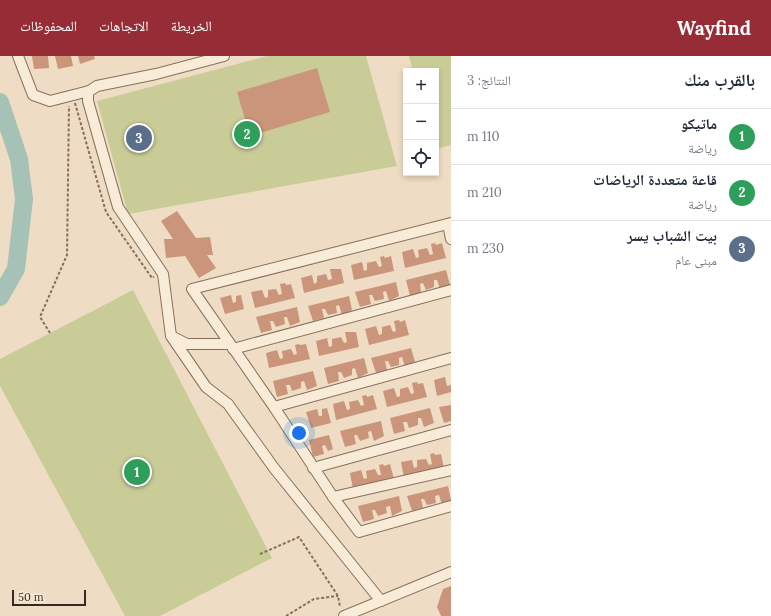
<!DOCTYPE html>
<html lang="ar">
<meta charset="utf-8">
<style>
body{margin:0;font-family:Lora,"Noto Naskh Arabic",serif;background:#f2f2f3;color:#1f2937;direction:rtl}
.controls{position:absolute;right:12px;top:12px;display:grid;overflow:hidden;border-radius:0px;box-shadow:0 2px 6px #0003}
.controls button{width:36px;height:36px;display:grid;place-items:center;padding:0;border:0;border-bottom:1px solid #e0e1e3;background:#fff;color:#1f2937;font:20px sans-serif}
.scale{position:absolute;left:12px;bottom:10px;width:74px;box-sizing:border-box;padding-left:4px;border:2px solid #38291f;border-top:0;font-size:11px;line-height:14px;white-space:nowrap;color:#38291f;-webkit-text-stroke:3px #f5e8d4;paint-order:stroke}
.you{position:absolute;left:299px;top:377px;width:14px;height:14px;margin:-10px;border:3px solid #fff;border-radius:50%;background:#1a73e8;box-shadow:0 0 0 6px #1a73e833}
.badge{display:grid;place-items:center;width:26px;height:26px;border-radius:50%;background:#962c36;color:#fff;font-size:13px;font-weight:700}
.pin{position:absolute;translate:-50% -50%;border:2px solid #fff;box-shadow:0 1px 4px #0006}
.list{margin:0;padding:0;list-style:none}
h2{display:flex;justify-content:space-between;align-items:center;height:52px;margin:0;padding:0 16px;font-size:17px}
h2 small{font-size:13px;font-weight:400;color:#747a83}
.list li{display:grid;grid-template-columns:26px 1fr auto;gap:12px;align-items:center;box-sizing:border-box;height:56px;padding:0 16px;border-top:1px solid #e0e1e3}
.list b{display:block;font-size:15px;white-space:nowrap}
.list p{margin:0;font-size:13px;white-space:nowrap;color:#747a83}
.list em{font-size:13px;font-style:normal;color:#747a83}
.icon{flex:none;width:22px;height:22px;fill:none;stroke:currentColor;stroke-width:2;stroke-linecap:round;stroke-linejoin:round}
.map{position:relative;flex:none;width:451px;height:560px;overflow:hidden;direction:ltr}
header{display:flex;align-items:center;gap:24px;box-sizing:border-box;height:56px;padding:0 20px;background:#962c36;color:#fff}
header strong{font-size:19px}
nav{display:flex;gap:22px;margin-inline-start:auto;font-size:14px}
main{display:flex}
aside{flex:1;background:#fff}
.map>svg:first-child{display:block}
.green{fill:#cacc98}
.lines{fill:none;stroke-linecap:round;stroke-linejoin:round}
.river{stroke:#a6c1b6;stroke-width:18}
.building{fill:#cb957b}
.street-casing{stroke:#886f5b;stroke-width:12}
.path{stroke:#886f5b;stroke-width:2;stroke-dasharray:3 2;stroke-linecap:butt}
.street{stroke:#f8ecd8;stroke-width:10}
</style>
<header>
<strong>Wayfind</strong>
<nav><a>الخريطة</a><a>الاتجاهات</a><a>المحفوظات</a></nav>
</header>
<main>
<aside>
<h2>بالقرب منك<small>النتائج: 3</small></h2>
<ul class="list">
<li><span class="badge" style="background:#2e9e5b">1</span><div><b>ماتيكو</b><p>رياضة</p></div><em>110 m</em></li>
<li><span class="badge" style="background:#2e9e5b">2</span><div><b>قاعة متعددة الرياضات</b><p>رياضة</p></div><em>210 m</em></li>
<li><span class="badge" style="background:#5c6f8a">3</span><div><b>بيت الشباب يسر</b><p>مبنى عام</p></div><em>230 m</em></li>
</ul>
</aside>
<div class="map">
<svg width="451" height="560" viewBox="0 0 451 560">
<rect width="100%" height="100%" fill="#eeddc4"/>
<g class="green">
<path d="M267 0H366L397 110 128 158 97 45Z"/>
<path d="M409 0H451V89L436 93V15H413Z"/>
<path d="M133 234 272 502 160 560H125L0 330V303Z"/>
</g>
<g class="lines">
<path class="river" d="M0 46 19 103 24 143 16 213 0 241"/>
</g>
<g class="building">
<path d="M32 0H48L49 12 34 13Z"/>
<path d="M55 0H71L73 10 58 13Z"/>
<path d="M78 0H94L95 3 80 8Z"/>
<path d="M317 12 330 56 250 80 237 36Z"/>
<path d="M177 155 196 182 210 181 213 199H207L216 212 199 222 185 200 166 202 164 183H173L161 165Z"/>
<path d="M435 187 436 189 442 187 446 202 405 212 402 196 413 193 416 202 419 201 418 194 427 192 430 199 433 198 431 188Z"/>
<path d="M384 200 385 202 391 200 394 215 354 224 351 209 362 206 364 215 367 214V207L376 205 379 211 382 210 380 201Z"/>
<path d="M330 213H341L344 227 304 237 301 222 312 219 314 228 317 226V220L326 218 328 224 332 223Z"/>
<path d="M446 214 450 229 440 233 437 224H434V231L426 234 423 227 420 228 421 237 410 240 406 224Z"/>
<path d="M396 226 399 240 389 245 386 235 383 236 384 243 375 245 372 239H369L371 248 360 251 355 236Z"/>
<path d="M285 227 286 229 291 228 295 242 255 252 251 236 262 234 265 242 268 241V234L276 233 279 239 282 238 280 228Z"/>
<path d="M231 239 233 247 236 246V240L241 239 244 253 225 258 220 242Z"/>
<path d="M349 240 352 254 342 259 339 249 336 250 337 257 328 259 325 253H322L324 262 313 265 308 250Z"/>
<path d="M297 251 300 266 290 270 287 261H284L285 268 276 271 273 265H270L272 274 261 277 256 261Z"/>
<path d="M399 264 400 266 405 264 409 279 369 289 365 273 376 270 379 279 382 278V271L390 269 393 276 396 275 394 265Z"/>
<path d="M345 276H356L359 291 319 300 316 285 327 282 329 291 332 290V283L341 281 344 287 347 286Z"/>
<path d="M299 288 300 289 306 288 310 303 269 312 266 297 277 294 280 303 283 302 282 295 291 293 294 299 297 298 295 289Z"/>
<path d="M411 292 415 306 405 311 402 301 399 302V309L391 311 388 305H385L387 314 376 317 371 302Z"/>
<path d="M364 302 368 317 358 322 355 312 352 313V319L344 322 341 316H338L339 325 328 328 324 312Z"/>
<path d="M313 315 317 330 307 334 304 325 301 326V332L292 335 290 329H286L288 338 277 341 273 325Z"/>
<path d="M445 321 447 330 451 329V336L437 340 434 324Z"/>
<path d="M417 326 418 328 423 327 427 341 387 351 383 335 394 332 397 341 400 340V333L408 331 411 338 414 337 412 327Z"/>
<path d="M366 339 367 341 373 339 377 353 336 364 333 348 344 345 347 354 350 353 349 346 358 344 361 350 364 349 362 340Z"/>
<path d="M451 349V365L444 367 439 351Z"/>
<path d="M327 352 331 367 311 372 306 356 317 353 319 360H322V353Z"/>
<path d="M430 352 434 367 424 371 421 362H418V369L409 372 407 366H403L405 375 394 378 390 362Z"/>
<path d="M381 365 384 380 374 385 371 375 368 376 369 382 360 385 357 379H354L356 388 345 391 340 375Z"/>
<path d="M329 379 333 393 328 395 325 389 322 390 324 398 313 401 309 384Z"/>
<path d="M434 397 435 399 441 398 444 412 404 422 401 406 412 404 414 412 417 411V404L426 403 429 409 432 408 430 398Z"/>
<path d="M383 408 384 410 390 408 394 423 353 433 350 417 361 414 364 423 367 422 366 415 375 413 378 419H381L379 409Z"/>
<path d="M448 430 451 444 442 449 439 439 435 440 436 447 427 449 424 443H421L423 452 412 455 407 440Z"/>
<path d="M399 440 402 455 392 460 390 450 386 451 387 457 378 460 375 454H372L374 463 363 466 358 450Z"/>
<path d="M451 530V560H441L437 551 443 533Z"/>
</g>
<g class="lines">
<g class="street-casing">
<g id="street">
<path d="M18 0 33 39 50 45 89 35"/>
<path d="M224 0 156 18 97 30 88 36V45L118 151 163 218 171 280 206 331 228 348 274 412 381 545"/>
<path d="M451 167 192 233 274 351 333 441 451 414"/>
<path d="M448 168 451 183"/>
<path d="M173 281 187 288H229"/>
<path d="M233 293 451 234"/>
<path d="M274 351 451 302"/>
<path d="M313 412 451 374"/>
<path d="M333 441 359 476 451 450"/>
<path d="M344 560 451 516"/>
</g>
</g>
<g class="path">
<path d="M75 47 106 156 152 222 154 221"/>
<path d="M50 277 40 261 67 199 69 50"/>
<path d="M260 498 299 481 338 540 340 551"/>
<path d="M286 560 314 543 338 540"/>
</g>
<use href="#street" class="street"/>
</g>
</svg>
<div class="controls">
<button>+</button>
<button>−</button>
<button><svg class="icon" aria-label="locate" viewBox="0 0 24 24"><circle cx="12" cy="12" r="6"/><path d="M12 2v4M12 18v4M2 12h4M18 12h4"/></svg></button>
</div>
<div class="scale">50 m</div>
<div class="you"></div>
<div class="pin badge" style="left:137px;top:416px;background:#2e9e5b">1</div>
<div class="pin badge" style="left:247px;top:78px;background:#2e9e5b">2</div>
<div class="pin badge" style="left:139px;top:82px;background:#5c6f8a">3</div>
</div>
</main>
